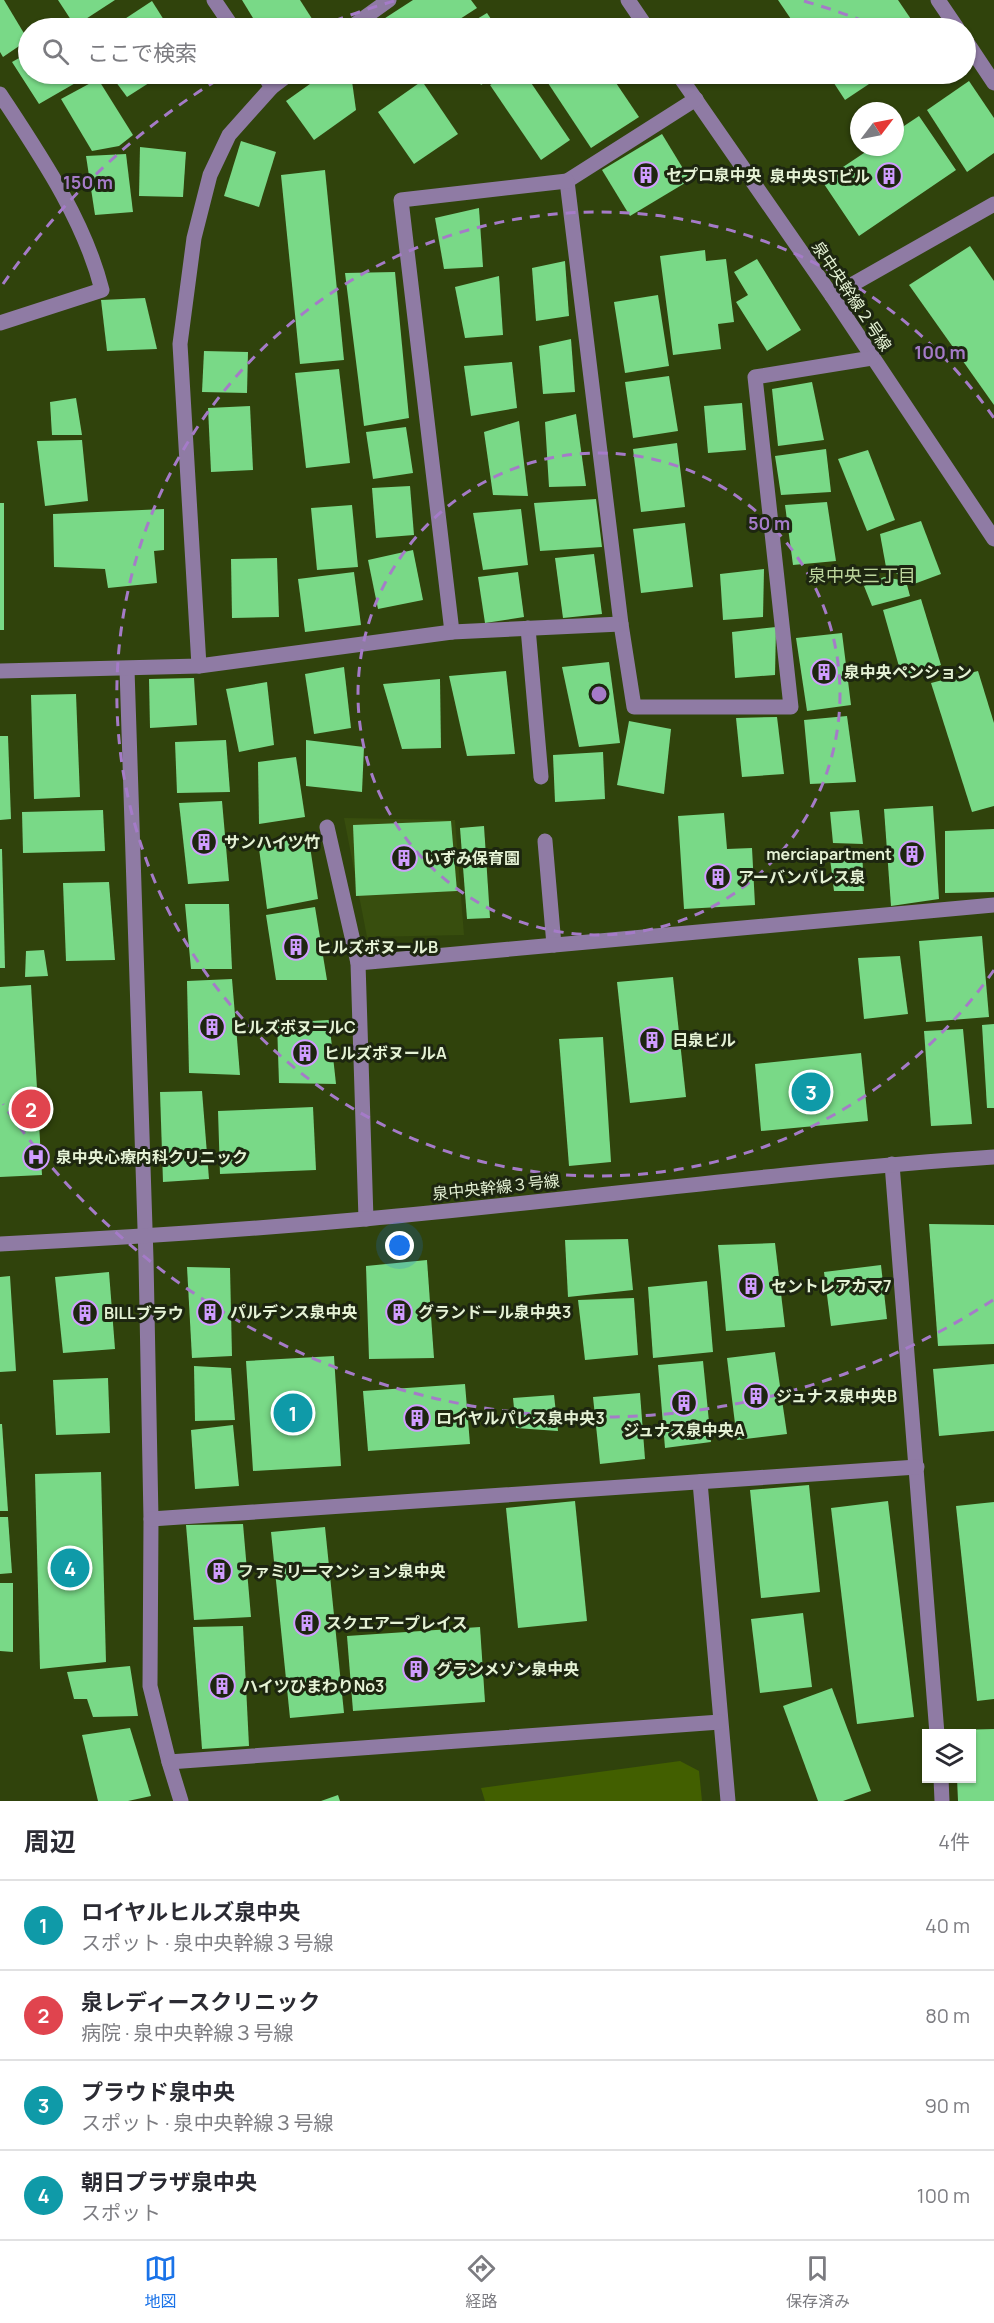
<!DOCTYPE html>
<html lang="ja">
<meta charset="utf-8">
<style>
body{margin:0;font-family:Manrope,"Noto Sans JP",sans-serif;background:#f2f2f3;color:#2b2b33}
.controls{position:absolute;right:18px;bottom:18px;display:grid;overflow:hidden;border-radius:0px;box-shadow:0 2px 4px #0004}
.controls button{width:54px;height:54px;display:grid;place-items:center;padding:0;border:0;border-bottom:2px solid #e1e1e2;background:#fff;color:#2b2b33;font:30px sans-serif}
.compass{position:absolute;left:850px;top:102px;width:54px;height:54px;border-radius:50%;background:#fff;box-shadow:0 2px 4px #0004;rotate:58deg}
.you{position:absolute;left:400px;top:1246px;width:21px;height:21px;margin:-15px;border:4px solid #fff;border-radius:50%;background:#1a73e8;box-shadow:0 0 0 9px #1a73e833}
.badge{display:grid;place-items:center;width:39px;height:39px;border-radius:50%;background:#1a73e8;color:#fff;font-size:20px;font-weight:700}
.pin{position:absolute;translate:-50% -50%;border:3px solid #fff;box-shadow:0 2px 6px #0006}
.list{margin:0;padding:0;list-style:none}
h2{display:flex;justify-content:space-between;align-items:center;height:78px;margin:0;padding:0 24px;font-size:26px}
h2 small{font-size:20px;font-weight:400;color:#7c7c81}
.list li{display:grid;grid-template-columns:39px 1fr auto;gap:18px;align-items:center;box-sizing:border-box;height:90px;padding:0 24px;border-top:2px solid #e1e1e2}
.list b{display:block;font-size:22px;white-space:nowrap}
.list p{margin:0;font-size:20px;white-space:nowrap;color:#7c7c81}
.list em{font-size:20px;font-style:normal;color:#7c7c81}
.icon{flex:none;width:33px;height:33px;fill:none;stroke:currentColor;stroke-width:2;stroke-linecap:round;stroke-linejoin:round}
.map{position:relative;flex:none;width:994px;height:1801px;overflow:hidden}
.search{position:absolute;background:#fff;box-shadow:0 2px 4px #0004;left:18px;right:18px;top:18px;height:66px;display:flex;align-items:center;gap:15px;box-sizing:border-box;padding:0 21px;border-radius:33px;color:#7c7c81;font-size:22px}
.sheet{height:438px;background:#fff}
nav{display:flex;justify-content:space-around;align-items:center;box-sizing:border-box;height:84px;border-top:2px solid #e1e1e2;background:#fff;font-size:16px;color:#7c7c81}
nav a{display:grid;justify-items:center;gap:3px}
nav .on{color:#1a73e8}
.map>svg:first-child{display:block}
.built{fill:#384e0e}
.green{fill:#425f00}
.building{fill:#79d987}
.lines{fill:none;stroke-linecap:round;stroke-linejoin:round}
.minor{stroke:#8f7ba4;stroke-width:15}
.ring{fill:none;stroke:#a57bc8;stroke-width:3;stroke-dasharray:10 8}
.labels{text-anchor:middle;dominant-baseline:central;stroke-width:6;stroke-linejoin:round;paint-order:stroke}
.poi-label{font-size:16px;font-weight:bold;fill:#e5f2d5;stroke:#1d2610;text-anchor:start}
.street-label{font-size:16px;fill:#e5f2d5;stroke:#1d2610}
.neighbourhood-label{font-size:18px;fill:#bdd79d;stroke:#1d2610}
.centre{fill:#a57bc8;stroke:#1d2610;stroke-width:3}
.ring-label{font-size:18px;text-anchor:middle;font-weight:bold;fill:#a57bc8;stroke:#1d2610;stroke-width:6;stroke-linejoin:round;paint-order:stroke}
</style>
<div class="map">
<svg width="994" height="1801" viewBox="0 0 994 1801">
<rect width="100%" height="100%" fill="#30430c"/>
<path class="built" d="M344 818 455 820 464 935 367 937Z"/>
<path class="green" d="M680 1761 699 1771 702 1801H485L481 1788Z"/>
<g class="building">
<path d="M0 0H4L28 40 3 57 0 52Z"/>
<path d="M58 0H115L75 26Z"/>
<path d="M242 0H300L316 25 310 28H259Z"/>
<path d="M413 0H471L477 8 446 28H383L379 22Z"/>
<path d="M778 0H898L917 28H797Z"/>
<path d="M152 1 169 28H111Z"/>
<path d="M487 13 497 28H462Z"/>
<path d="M28 53V74H91L39 104 12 62Z"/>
<path d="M110 74H163L127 97Z"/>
<path d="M324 74H351L356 110 314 140 286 101Z"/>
<path d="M474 74H499L481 85Z"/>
<path d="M508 74H525L570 140 541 160 490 85Z"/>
<path d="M542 74H610L639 117 591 148Z"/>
<path d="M800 74H822L806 83Z"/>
<path d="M828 74H884L845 100Z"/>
<path d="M98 79 133 135 119 146 92 151 61 99Z"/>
<path d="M422 81 458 134 414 164 378 112Z"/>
<path d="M969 81 994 118V153L967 172 927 110Z"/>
<path d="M919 116 956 170 859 236 822 181 873 147H895V132Z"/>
<path d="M662 134 690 180 630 216 602 170Z"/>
<path d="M241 141 276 152 259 207 224 196Z"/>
<path d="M140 147 186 152 183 197 139 196Z"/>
<path d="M126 154 133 212 95 215 86 156Z"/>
<path d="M325 170 344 360 300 364 281 175Z"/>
<path d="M479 208 483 267 444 269 435 218Z"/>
<path d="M970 246 994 281V405L909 285Z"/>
<path d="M705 250 706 261 726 259 734 322 718 324 721 349 673 355 660 256Z"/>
<path d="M757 259 801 330 767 351 736 302 748 295 734 272Z"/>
<path d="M565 261 569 316 536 321 532 268Z"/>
<path d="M395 272 409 418 364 426 345 273Z"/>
<path d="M499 276 503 335 465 338 455 287Z"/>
<path d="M658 295 669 366 625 373 614 302Z"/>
<path d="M145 298 157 349 107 351 101 300Z"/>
<path d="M571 339 575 392 543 394 539 346Z"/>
<path d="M204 351 248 352 247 393 202 392Z"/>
<path d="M512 362 517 408 471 416 464 366Z"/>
<path d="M339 369 350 463 306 468 295 373Z"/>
<path d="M669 376 678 431 633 438 625 382Z"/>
<path d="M812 382 824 440 778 446 772 389Z"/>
<path d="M76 398 82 435H52L50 402Z"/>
<path d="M742 403 746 450 708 453 704 406Z"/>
<path d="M250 406 253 470 211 472 208 408Z"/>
<path d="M576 414 586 486 549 487 545 422Z"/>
<path d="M519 421 528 496 493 495 484 432Z"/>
<path d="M406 427 413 473 373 479 366 432Z"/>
<path d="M82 440 88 501 45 506 37 441Z"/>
<path d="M677 443 685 507 641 512 633 449Z"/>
<path d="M826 449 831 492 781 495 775 456Z"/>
<path d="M868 450 895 520 867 531 838 459Z"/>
<path d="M410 486 414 535 376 538 372 488Z"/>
<path d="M596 499 602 547 540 551 534 503Z"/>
<path d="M827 502 836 561 793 565 785 505Z"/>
<rect x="0" y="503" width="4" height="127"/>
<path d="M352 505 358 567 317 570 311 508Z"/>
<path d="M164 509V550L154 551 157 583 108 588 105 569 54 567 53 514Z"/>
<path d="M521 509 528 565 483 570 473 513Z"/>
<path d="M921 521 941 574 914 584 886 567 880 534Z"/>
<path d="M685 523 693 587 641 593 633 529Z"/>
<path d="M413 550 423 600 378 609 368 560Z"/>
<path d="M594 554 602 614 563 618 555 558Z"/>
<path d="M277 558 279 617 232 618 231 559Z"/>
<path d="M764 569 763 617 723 620 720 574Z"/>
<path d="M354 572 361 625 305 632 298 579Z"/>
<path d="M518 572 524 617 485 623 478 577Z"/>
<path d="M884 577 906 581 910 596 872 606 864 586Z"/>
<path d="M921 599 941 665 902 677 883 610Z"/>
<path d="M776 627 775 675 735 678 732 632Z"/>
<path d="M842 633 851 705 807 711 796 638Z"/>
<path d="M609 662 620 743 579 747 562 667Z"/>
<path d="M344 667 351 728 314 734 305 674Z"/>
<path d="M506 671 515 754 467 756 449 676Z"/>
<path d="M978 671 994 723V806L972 812 931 683Z"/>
<path d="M194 678 197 725 150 728 149 679Z"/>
<path d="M440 679 441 748 402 749 383 684Z"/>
<path d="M267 682 274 745 239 752 226 689Z"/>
<path d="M76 694 80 797 34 799 31 695Z"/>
<path d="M847 716 856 782 810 784 804 720Z"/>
<path d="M777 717 784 774 742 777 736 718Z"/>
<path d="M629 721 671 729 664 794 617 785Z"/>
<path d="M0 736H8L11 819 0 820Z"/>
<path d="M226 740 230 792 177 793 175 742Z"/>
<path d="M306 740 364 747 362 792 306 786Z"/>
<path d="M603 752 605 799 555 802 553 755Z"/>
<path d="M296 757 305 817 259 824 258 762Z"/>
<path d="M222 801 229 881 188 884 179 803Z"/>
<path d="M933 806 939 899 891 906 884 809Z"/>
<path d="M103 810 105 851 23 853 22 812Z"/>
<path d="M859 810 863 844 833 843 830 812Z"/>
<path d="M724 813 727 849 752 848 755 905 684 909 678 816Z"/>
<path d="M451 821 457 891 356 896 353 825Z"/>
<path d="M484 826 490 918 467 919 460 828Z"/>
<path d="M994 829V892L945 893V831Z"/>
<path d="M309 840 318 899 267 909 258 841Z"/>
<path d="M0 849H2L5 968H0Z"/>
<path d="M862 849 864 891H834L829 850Z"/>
<path d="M109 882 115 960 66 961 63 883Z"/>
<path d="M185 904H229L232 969H191Z"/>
<path d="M315 907 327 980H276L266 915Z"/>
<path d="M982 936 989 1017 926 1022 919 941Z"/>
<path d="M44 950 48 976 25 977 26 951Z"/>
<path d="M900 956 908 1014 864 1019 858 958Z"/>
<path d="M673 977 686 1097 630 1103 617 982Z"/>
<path d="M232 979 240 1075 189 1073 187 981Z"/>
<path d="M31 985 42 1175 0 1177V987Z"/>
<path d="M329 1020 336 1084 279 1083 277 1023Z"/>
<path d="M994 1024V1108H987L982 1025Z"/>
<path d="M963 1029 972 1124 931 1126 924 1031Z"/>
<path d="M603 1037 611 1162 569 1166 559 1039Z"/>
<path d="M861 1053 868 1121 761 1131 755 1064Z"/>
<path d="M202 1091 209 1179 163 1182 160 1092Z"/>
<path d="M313 1107 316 1170 220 1174 218 1111Z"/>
<path d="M929 1224 994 1225V1344L938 1346Z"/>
<path d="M628 1239 633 1290 568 1297 565 1240Z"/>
<path d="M775 1243 785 1327 726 1331 718 1245Z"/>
<path d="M427 1260 434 1358 369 1359 366 1266Z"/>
<path d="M881 1265 887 1319 831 1326 824 1272Z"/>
<path d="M187 1267 230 1268 232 1356 192 1358Z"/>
<path d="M109 1272 115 1349 63 1353 55 1277Z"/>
<path d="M10 1276 16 1371 0 1372V1277Z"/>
<path d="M707 1281 713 1352 653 1358 648 1287Z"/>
<path d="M634 1298 638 1355 585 1360 578 1300Z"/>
<path d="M775 1352 787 1434 737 1440 727 1358Z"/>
<path d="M334 1356 341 1466 253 1471 246 1361Z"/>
<path d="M703 1361 711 1442 665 1448 658 1365Z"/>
<path d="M994 1364V1431L939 1436 933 1369Z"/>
<path d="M194 1366 231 1368 235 1420 195 1421Z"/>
<path d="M108 1378 110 1433 56 1435 53 1380Z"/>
<path d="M465 1384 470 1444 368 1451 363 1391Z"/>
<path d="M640 1393 645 1459 600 1464 593 1397Z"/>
<path d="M554 1395 558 1431 516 1428 513 1398Z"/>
<path d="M0 1424H2L8 1511H0Z"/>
<path d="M233 1425 239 1486 195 1489 191 1430Z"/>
<path d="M101 1472 106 1662 40 1669 35 1474Z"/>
<path d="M809 1485 820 1592 761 1598 750 1490Z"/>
<path d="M575 1501 587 1621 518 1628 506 1508Z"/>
<path d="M888 1501 914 1717 857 1724 831 1508Z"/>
<path d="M994 1502V1699L977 1701 956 1506Z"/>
<path d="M0 1517H8L12 1573 0 1574Z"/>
<path d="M243 1524 251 1617 194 1620 186 1525Z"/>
<path d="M325 1527 344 1713 290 1718 271 1532Z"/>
<path d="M0 1583H13V1652L0 1651Z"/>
<path d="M803 1613 812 1687 760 1693 751 1619Z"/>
<path d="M243 1626 249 1746 202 1749 193 1627Z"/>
<path d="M480 1627 485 1702 353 1711 347 1636Z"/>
<path d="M130 1666 138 1716 93 1717 87 1699H74L67 1672Z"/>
<path d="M832 1688 871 1791 843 1801H818L783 1706Z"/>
<path d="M130 1728 151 1796 128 1801H98L82 1735Z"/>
<path d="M994 1729V1801H958L957 1778H972V1734H954V1730Z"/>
<path d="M338 1795 340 1801H321Z"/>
</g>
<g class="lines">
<g class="minor">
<path d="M214 0 233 28"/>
<path d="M628 0 647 28"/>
<path d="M938 0 957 28"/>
<path d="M350 28 389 0"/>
<path d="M966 41 994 83"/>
<path d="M263 74 272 87"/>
<path d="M678 74 832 296 994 539"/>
<path d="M0 94C40 155 84 219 102 290L0 323"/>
<path d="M696 99 567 181 621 624 634 707H791L755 377 872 358"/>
<path d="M832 296 994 204"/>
<path d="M528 628 541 777"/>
<path d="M452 632 401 200 567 181"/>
<path d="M199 666 180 344 194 238 210 175 229 135 272 87 289 74"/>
<path d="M127 669 146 1259 151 1519 150 1686 169 1762 181 1801"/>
<path d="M0 671 199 666 452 632 621 624"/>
<path d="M327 827 358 963 366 1219"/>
<path d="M545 841 554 945"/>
<path d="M358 963 994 905"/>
<path d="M892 1164 937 1734"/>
<path d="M0 1244C122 1238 244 1230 365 1219 575 1200 784 1171 994 1157"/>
<path d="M700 1482 728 1801"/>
<path d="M151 1519 917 1467"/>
<path d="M169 1762 720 1722"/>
<path d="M941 1778 942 1801"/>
</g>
</g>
<g class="ring">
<circle cx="599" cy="694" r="241"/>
<path d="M994 970A482 482 0 1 1 994 418"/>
<path d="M993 1300A723 723 0 0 1 3 1104M3 284A723 723 0 0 1 227 74M317 28A723 723 0 0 1 394 1M804 1A723 723 0 0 1 881 28"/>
</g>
<defs>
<g id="building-ring" transform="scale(1.35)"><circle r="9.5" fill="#1d2610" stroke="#d09dff" stroke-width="1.5"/><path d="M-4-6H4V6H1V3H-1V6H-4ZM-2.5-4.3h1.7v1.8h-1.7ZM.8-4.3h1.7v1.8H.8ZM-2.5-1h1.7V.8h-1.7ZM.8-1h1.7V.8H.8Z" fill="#d09dff"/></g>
<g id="hospital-ring" transform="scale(1.35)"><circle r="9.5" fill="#1d2610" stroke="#d09dff" stroke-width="1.5"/><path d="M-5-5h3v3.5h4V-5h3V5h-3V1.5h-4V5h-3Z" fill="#d09dff"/></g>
</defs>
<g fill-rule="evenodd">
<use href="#building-ring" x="646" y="175"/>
<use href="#building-ring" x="889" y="176"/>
<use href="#building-ring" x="824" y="672"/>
<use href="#building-ring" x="204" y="842"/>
<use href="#building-ring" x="912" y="854"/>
<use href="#building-ring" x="404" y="858"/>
<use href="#building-ring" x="718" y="877"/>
<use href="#building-ring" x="296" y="947"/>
<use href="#building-ring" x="212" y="1027"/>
<use href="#building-ring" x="652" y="1040"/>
<use href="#building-ring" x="305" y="1053"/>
<use href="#hospital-ring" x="36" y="1157"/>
<use href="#building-ring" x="751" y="1286"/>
<use href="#building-ring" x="210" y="1312"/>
<use href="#building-ring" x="399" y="1312"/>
<use href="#building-ring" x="85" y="1313"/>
<use href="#building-ring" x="756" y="1396"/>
<use href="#building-ring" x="684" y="1403"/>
<use href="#building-ring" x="417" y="1418"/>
<use href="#building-ring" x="219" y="1571"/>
<use href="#building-ring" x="307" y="1623"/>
<use href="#building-ring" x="416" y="1669"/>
<use href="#building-ring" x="222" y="1686"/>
</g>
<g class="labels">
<g class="poi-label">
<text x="666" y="175">セプロ泉中央</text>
<text x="870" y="176" text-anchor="end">泉中央STビル</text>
<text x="844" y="672">泉中央ペンション</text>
<text x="224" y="842">サンハイツ竹</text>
<text x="892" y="854" text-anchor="end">merciapartment</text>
<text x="424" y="858">いずみ保育園</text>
<text x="738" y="877">アーバンパレス泉</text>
<text x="316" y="947">ヒルズボヌールB</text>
<text x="232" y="1027">ヒルズボヌールC</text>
<text x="672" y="1040">日泉ビル</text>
<text x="324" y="1053">ヒルズボヌールA</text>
<text x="56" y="1157">泉中央心療内科クリニック</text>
<text x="771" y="1286">セントレアカマ7</text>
<text x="230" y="1312">パルデンス泉中央</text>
<text x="418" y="1312">グランドール泉中央3</text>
<text x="104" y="1313">BILLブラウ</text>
<text x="776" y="1396">ジュナス泉中央B</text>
<text x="436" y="1418">ロイヤルパレス泉中央3</text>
<text x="684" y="1430" text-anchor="middle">ジュナス泉中央A</text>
<text x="238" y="1571">ファミリーマンション泉中央</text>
<text x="326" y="1623">スクエアープレイス</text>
<text x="436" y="1669">グランメゾン泉中央</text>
<text x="242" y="1686">ハイツひまわりNo3</text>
</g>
<g class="street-label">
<text transform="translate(852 296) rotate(56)">泉中央幹線２号線</text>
<text transform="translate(496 1187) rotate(-6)">泉中央幹線３号線</text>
</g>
<g class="neighbourhood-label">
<text x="862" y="575">泉中央三丁目</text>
</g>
</g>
<circle cx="599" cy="694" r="9" class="centre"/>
<g class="ring-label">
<text x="88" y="189">150 m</text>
<text x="940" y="359">100 m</text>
<text x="769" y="530">50 m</text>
</g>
</svg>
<div class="controls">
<button><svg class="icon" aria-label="layers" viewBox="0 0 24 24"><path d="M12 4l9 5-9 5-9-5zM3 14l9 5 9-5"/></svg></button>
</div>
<svg class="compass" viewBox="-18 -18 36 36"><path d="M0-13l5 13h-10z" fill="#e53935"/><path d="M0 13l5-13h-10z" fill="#7c7c81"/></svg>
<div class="you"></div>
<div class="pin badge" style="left:293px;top:1413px;background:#0f9aa8">1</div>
<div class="pin badge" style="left:31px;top:1109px;background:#e0444e">2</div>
<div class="pin badge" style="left:811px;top:1092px;background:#0f9aa8">3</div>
<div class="pin badge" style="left:70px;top:1568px;background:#0f9aa8">4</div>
<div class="search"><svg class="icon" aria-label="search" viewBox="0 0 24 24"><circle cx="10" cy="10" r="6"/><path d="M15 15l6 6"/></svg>ここで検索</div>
</div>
<section class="sheet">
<h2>周辺<small>4件</small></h2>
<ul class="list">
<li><span class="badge" style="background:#0f9aa8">1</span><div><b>ロイヤルヒルズ泉中央</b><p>スポット · 泉中央幹線３号線</p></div><em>40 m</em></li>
<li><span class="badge" style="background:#e0444e">2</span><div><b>泉レディースクリニック</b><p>病院 · 泉中央幹線３号線</p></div><em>80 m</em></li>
<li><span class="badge" style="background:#0f9aa8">3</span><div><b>プラウド泉中央</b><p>スポット · 泉中央幹線３号線</p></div><em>90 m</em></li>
<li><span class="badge" style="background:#0f9aa8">4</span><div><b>朝日プラザ泉中央</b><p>スポット</p></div><em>100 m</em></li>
</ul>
</section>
<nav>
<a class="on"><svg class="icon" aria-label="map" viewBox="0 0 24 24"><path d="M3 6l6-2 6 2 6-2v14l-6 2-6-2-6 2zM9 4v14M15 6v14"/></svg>地図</a>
<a><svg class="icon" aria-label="directions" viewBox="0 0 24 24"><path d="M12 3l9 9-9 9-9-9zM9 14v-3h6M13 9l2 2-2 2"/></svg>経路</a>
<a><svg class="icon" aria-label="saved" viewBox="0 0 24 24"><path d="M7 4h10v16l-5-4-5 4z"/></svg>保存済み</a>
</nav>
